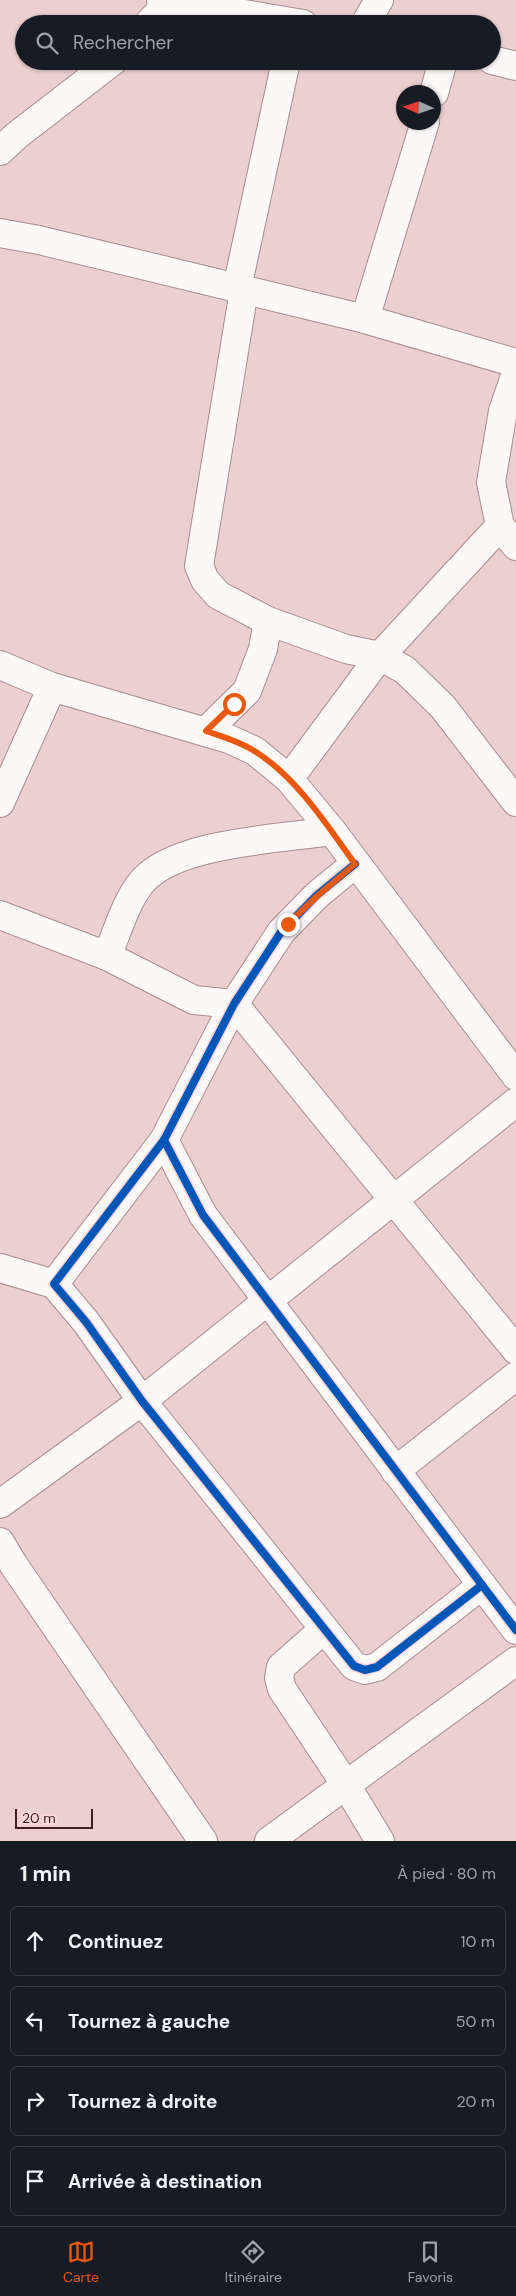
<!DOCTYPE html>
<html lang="fr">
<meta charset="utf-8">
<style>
body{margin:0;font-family:"DM Sans",sans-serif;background:#20242c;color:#f1f3f6}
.compass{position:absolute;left:396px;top:85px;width:45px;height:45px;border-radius:50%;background:#171b24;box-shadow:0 1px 4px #0004;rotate:273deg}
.scale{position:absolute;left:15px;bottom:12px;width:78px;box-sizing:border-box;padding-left:5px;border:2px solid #401e21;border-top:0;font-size:14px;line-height:18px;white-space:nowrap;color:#401e21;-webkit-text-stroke:4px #fad5d7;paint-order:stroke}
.stop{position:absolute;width:15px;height:15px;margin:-11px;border:4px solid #ea580c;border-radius:50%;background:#fff}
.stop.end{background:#ea580c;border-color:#fff;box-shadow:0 1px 5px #0008}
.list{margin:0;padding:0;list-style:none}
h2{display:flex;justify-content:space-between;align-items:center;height:65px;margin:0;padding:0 20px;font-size:21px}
h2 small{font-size:16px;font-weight:400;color:#9ea1a6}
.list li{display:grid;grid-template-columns:32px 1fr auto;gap:15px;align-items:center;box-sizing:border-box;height:70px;margin:0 10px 10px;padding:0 10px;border:1px solid #363941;border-radius:8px}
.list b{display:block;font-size:19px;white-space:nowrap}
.list em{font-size:16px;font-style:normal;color:#9ea1a6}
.icon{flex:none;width:28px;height:28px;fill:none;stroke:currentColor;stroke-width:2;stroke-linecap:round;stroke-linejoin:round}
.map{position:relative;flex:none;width:516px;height:1841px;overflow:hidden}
.search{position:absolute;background:#171b24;box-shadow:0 1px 4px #0004;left:15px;right:15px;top:15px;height:55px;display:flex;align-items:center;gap:12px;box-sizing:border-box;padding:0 18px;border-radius:28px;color:#9ea1a6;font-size:19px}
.sheet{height:385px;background:#171b24}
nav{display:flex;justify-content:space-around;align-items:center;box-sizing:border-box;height:70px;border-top:1px solid #363941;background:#171b24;font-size:14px;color:#9ea1a6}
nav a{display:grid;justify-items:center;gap:2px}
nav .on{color:#ea580c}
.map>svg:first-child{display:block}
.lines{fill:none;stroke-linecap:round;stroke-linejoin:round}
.minor-casing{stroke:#a78c8d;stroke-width:30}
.minor{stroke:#fcf8f8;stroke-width:28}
.cycleway-casing{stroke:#fad5d7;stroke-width:11}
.cycleway{stroke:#0057b8;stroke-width:8}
.route{stroke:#ea580c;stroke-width:6}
</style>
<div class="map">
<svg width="516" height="1841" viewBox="0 0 516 1841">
<rect width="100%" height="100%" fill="#ecd0d0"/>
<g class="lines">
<g class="minor-casing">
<g id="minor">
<path d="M161 0 303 24"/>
<path d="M148 24 169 2"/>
<path d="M365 24 379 0"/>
<path d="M492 60 516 66"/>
<path d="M434 93 443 61"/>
<path d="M0 151 16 136 113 61"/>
<path d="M0 233 39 240 365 319 516 363"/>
<path d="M237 288 286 61"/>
<path d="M244 290 199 566 205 580 218 595 268 621 346 649 380 656 405 670 443 707 516 802"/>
<path d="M365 319 425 122"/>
<path d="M500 526 516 546"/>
<path d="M0 665 52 687 229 739 255 751 289 779 332 831 516 1076"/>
<path d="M206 731 247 691 263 649 268 621"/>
<path d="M289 779 380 656 500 526 491 482 503 411 516 373"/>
<path d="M0 803 52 687"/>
<path d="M355 864 317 895 281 932 234 1004 164 1140 203 1215 516 1630"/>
<path d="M0 915 107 956C117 933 125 903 141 883 174 842 281 839 332 831"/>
<path d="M107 956 194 1000 234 1004 516 1350"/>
<path d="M164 1140 54 1284 86 1322 142 1401 354 1666 365 1670 377 1667 482 1585"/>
<path d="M0 1268 54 1284"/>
<path d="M395 1471 516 1376"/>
<path d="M0 1504 142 1401 516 1102"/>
<path d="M0 1542 13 1564 203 1841"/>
<path d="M324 1629 281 1667 279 1678 282 1689 346 1785 380 1841"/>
<path d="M269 1841 516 1661"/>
</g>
</g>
<use href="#minor" class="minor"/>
<g class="cycleway-casing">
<g id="cycleway">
<path d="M355 864 317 895 281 932 234 1004 164 1140 203 1215 516 1630"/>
<path d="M164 1140 54 1284 86 1322 142 1401 354 1666 365 1670 377 1667 482 1585"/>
</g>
</g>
<use href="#cycleway" class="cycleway"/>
</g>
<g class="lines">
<path class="route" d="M234 704 206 731C223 737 241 742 256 752 297 778 327 825 355 864L317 896 288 924"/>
</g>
</svg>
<svg class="compass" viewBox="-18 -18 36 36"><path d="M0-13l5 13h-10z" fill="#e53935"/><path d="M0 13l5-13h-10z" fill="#9ea1a6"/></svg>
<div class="scale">20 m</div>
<div class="stop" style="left:234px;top:704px"></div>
<div class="stop end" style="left:288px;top:924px"></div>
<div class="search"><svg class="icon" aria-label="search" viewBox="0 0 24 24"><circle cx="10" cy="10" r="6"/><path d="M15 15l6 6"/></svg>Rechercher</div>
</div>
<section class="sheet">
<h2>1 min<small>À pied · 80 m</small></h2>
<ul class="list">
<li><svg class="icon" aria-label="ahead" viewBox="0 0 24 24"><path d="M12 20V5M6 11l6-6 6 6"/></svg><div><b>Continuez</b></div><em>10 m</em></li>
<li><svg class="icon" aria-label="left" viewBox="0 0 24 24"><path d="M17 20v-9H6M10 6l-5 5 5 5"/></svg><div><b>Tournez à gauche</b></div><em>50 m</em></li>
<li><svg class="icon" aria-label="right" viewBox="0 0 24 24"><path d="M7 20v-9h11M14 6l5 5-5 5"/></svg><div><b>Tournez à droite</b></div><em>20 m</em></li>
<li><svg class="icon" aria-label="arrive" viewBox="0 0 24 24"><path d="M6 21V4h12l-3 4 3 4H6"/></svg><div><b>Arrivée à destination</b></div></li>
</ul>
</section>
<nav>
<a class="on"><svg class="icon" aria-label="map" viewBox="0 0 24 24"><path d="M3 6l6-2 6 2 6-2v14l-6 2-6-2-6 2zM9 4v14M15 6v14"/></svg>Carte</a>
<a><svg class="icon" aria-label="directions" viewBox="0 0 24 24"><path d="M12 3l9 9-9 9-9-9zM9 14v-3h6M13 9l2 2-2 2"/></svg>Itinéraire</a>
<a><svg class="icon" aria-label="saved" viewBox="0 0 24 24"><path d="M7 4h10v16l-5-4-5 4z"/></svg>Favoris</a>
</nav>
